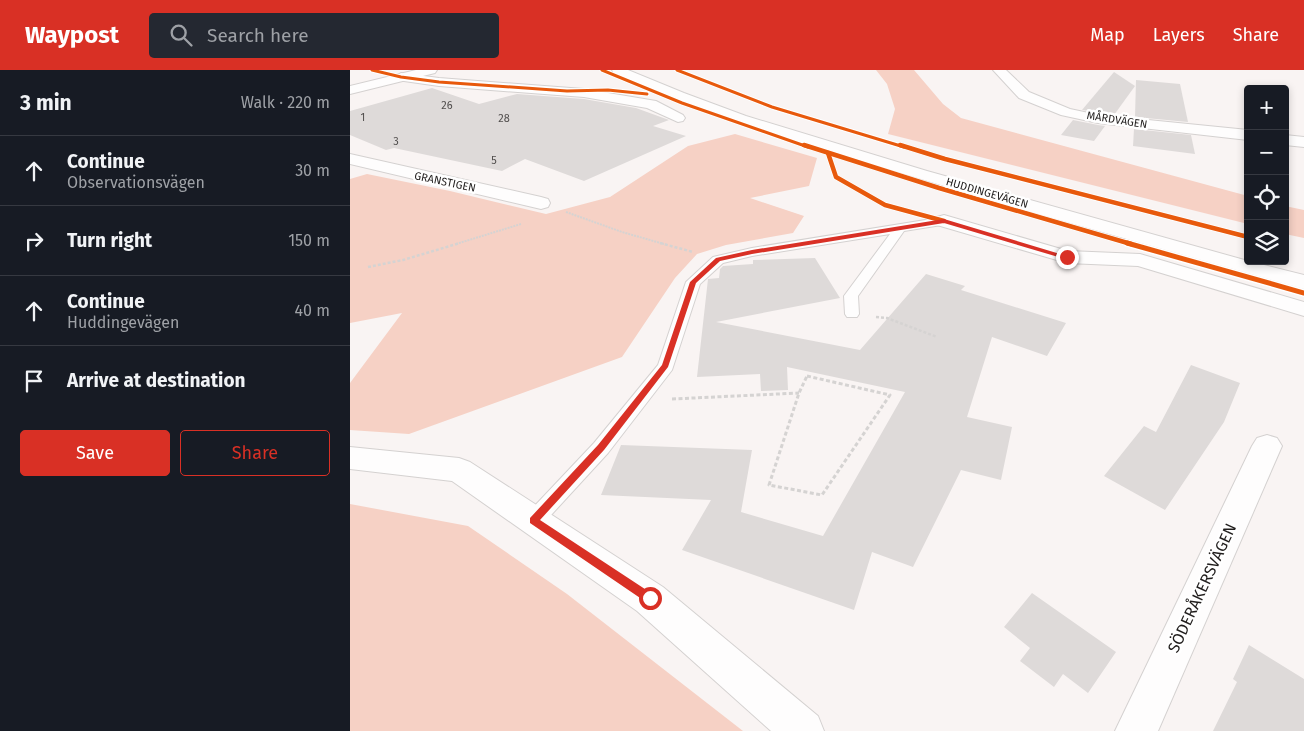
<!DOCTYPE html>
<meta charset="utf-8">
<style>
body{margin:0;font-family:"Fira Sans",sans-serif;background:#242831;color:#f1f3f6}
.controls{position:absolute;right:15px;top:15px;display:grid;overflow:hidden;border-radius:5px;box-shadow:0 2px 8px #0003}
.controls button{width:45px;height:45px;display:grid;place-items:center;padding:0;border:0;border-bottom:1px solid #363941;background:#171b24;color:#f1f3f6;font:25px sans-serif}
.stop{position:absolute;width:15px;height:15px;margin:-11px;border:4px solid #d93025;border-radius:50%;background:#fff}
.stop.end{background:#d93025;border-color:#fff;box-shadow:0 1px 5px #0008}
.list{margin:0;padding:0;list-style:none}
h2{display:flex;justify-content:space-between;align-items:center;height:65px;margin:0;padding:0 20px;font-size:21px}
h2 small{font-size:16px;font-weight:400;color:#9ea1a6}
.list li{display:grid;grid-template-columns:32px 1fr auto;gap:15px;align-items:center;box-sizing:border-box;height:70px;padding:0 20px;border-top:1px solid #363941}
.list b{display:block;font-size:19px;white-space:nowrap}
.list p{margin:0;font-size:16px;white-space:nowrap;color:#9ea1a6}
.list em{font-size:16px;font-style:normal;color:#9ea1a6}
.actions{display:flex;gap:10px;padding:15px 20px}
.actions a{flex:1;padding:11px 0;border:1px solid #d93025;border-radius:5px;text-align:center;font-size:18px;color:#d93025}
.actions .main{background:#d93025;color:#fff}
.icon{flex:none;width:28px;height:28px;fill:none;stroke:currentColor;stroke-width:2;stroke-linecap:round;stroke-linejoin:round}
.map{position:relative;flex:none;width:954px;height:661px;overflow:hidden}
header{display:flex;align-items:center;gap:30px;box-sizing:border-box;height:70px;padding:0 25px;background:#d93025;color:#fff}
header strong{font-size:24px}
nav{display:flex;gap:28px;margin-inline-start:auto;font-size:18px}
.search{width:350px;height:45px;background:#242831;display:flex;align-items:center;gap:12px;box-sizing:border-box;padding:0 18px;border-radius:5px;color:#9ea1a6;font-size:19px}
main{display:flex}
aside{flex:1;background:#171b24}
.map>svg:first-child{display:block}
.green{fill:#f6d1c5}
.building{fill:#dedad9}
.lines{fill:none;stroke-linecap:round;stroke-linejoin:round}
.service-casing{stroke:#d4d1d0;stroke-width:2}
.minor-casing{stroke:#d4d1d0;stroke-width:2}
.tertiary-casing{stroke:#d4d1d0;stroke-width:2}
.primary-casing{stroke:#d4d1d0;stroke-width:2}
.path-far2{stroke:#d5d3d2;stroke-width:2;stroke-dasharray:2 1;stroke-linecap:butt}
.path-far1{stroke:#d5d3d2;stroke-width:2.5;stroke-dasharray:3 2;stroke-linecap:butt}
.path{stroke:#d5d3d2;stroke-width:3;stroke-dasharray:4 2.5;stroke-linecap:butt}
.service{fill:#fefdfd;fill-rule:evenodd}
.minor{fill:#fefdfd;fill-rule:evenodd}
.tertiary{fill:#fefdfd;fill-rule:evenodd}
.primary{fill:#fefdfd;fill-rule:evenodd}
.cycleway-far2-casing{stroke:#fff;stroke-width:5}
.cycleway-far1-casing{stroke:#fff;stroke-width:6}
.cycleway-casing{stroke:#fff;stroke-width:8}
.cycleway-far2{stroke:#e8590c;stroke-width:3}
.cycleway-far1{stroke:#e8590c;stroke-width:4.5}
.cycleway{stroke:#e8590c;stroke-width:5}
.route{fill:#d93025}
.labels{text-anchor:middle;dominant-baseline:central;stroke-width:5;stroke-linejoin:round;paint-order:stroke}
.number-label{font-size:11px;fill:#524f4e}
.far-street-label{font-size:11px;fill:#201d1c;stroke:#fff}
.near-street-label{font-size:16px;fill:#201d1c;stroke:#fff}
</style>
<header>
<strong>Waypost</strong>
<div class="search"><svg class="icon" aria-label="search" viewBox="0 0 24 24"><circle cx="10" cy="10" r="6"/><path d="M15 15l6 6"/></svg>Search here</div>
<nav><a>Map</a><a>Layers</a><a>Share</a></nav>
</header>
<main>
<aside>
<h2>3 min<small>Walk · 220 m</small></h2>
<ul class="list">
<li><svg class="icon" aria-label="ahead" viewBox="0 0 24 24"><path d="M12 20V5M6 11l6-6 6 6"/></svg><div><b>Continue</b><p>Observationsvägen</p></div><em>30 m</em></li>
<li><svg class="icon" aria-label="right" viewBox="0 0 24 24"><path d="M7 20v-9h11M14 6l5 5-5 5"/></svg><div><b>Turn right</b></div><em>150 m</em></li>
<li><svg class="icon" aria-label="ahead" viewBox="0 0 24 24"><path d="M12 20V5M6 11l6-6 6 6"/></svg><div><b>Continue</b><p>Huddingevägen</p></div><em>40 m</em></li>
<li><svg class="icon" aria-label="arrive" viewBox="0 0 24 24"><path d="M6 21V4h12l-3 4 3 4H6"/></svg><div><b>Arrive at destination</b></div></li>
</ul>
<div class="actions"><a class="main">Save</a><a>Share</a></div>
</aside>
<div class="map">
<svg width="954" height="661" viewBox="0 0 954 661">
<rect width="100%" height="100%" fill="#f9f4f3"/>
<g class="green">
<path d="M526 0H564L593 34 611 48 898 126V154L538 64 545 39 537 14Z"/>
<path d="M385 64 467 88 459 116 400 128 454 146 443 163 376 175 347 184 325 208 272 287 59 364 0 360V313L52 243 0 253V109L17 104 100 121 196 144 260 127 338 76Z"/>
<path d="M935 136 954 140V168L935 164Z"/>
<path d="M0 434 118 456 217 524 393 661H0Z"/>
</g>
<g class="building">
<path d="M764 2 785 16 764 45 732 40Z"/>
<path d="M786 10 830 14 838 52 785 47Z"/>
<path d="M82 18 129 34 167 24 234 29 286 38 319 50 303 56 336 66 234 111 175 89 152 101 44 78 36 80 0 65V41Z"/>
<path d="M723 50 748 55 755 56 744 71 711 65Z"/>
<path d="M784 59 841 65 845 84 783 76Z"/>
<path d="M465 188 490 228 366 252 510 280 576 204 615 216 611 220 716 253 697 286 642 267 617 347 662 357 651 410 611 400 563 497 522 482 504 540 332 480 361 430 251 425 271 375 402 380 391 442 473 466 555 322 437 297 438 320 411 321 410 304 347 307 358 209 369 208 370 199 373 196 403 194V190Z"/>
<path d="M841 295 890 313 874 352 815 440 754 406 794 356 806 362Z"/>
<path d="M682 523 766 582 738 623 713 604 704 617 670 591 680 578 654 557Z"/>
<path d="M899 575 954 609V661H863L887 612 883 609Z"/>
</g>
<g class="lines">
<g class="service-casing">
<path id="service" d="M594 147 600 151 598 154 554 161 508 226 509 244 507 247H497L495 244 494 226 540 164 402 186 373 193 350 214 322 300 258 383 191 456 184 459 177 456 174 450 177 444 244 373 308 295 336 212 363 187 402 178Z"/>
</g>
<g class="minor-casing">
<g id="minor">
<path d="M643 0H656L679 22 720 39 748 45 898 60V70L748 53 711 45 669 28Z"/>
<path d="M51 3 89 8 234 19 306 31 333 45 335 48 333 51 328 52 297 38 234 27 89 16 47 10 45 7Z"/>
<path d="M935 65 954 67V77L935 75Z"/>
<path d="M0 84 191 127 198 129 200 133 198 137 191 139 0 94Z"/>
<path d="M594 145 718 181 790 184 954 232V246L788 196 717 193 587 155 584 151 587 147Z"/>
<path d="M917 365 927 368 932 376 808 661H765L902 376 907 368Z"/>
<path d="M0 377 109 388 120 392 313 517 468 646 474 661H421L287 541 102 411 0 399Z"/>
</g>
</g>
<g class="tertiary-casing">
<path id="tertiary" d="M66 0H87L85 3 0 24V16Z"/>
</g>
<g class="primary-casing">
<path id="primary" d="M262 0H278L334 23 396 46 577 101 898 191 954 205V219L674 140 448 72 355 41 264 3Z"/>
</g>
<g class="path-far2">
<path d="M216 142 272 162 314 174"/>
<path d="M106 174 171 154"/>
</g>
<g class="path-far1">
<path d="M310 173 343 182"/>
<path d="M18 197 53 190 110 173"/>
<path d="M526 247 537 248 587 267"/>
</g>
<g class="path">
<path d="M457 306 540 325 472 425 419 415 449 323Z"/>
<path d="M322 329 449 323"/>
</g>
<use href="#service" class="service"/>
<use href="#minor" class="minor"/>
<use href="#tertiary" class="tertiary"/>
<use href="#primary" class="primary"/>
<g class="cycleway-far2-casing">
<g id="cycleway-far2">
<path d="M22 0 51 7 89 12 217 21 258 20 297 24"/>
<path d="M252 0 332 33 458 77"/>
<path d="M327 0 422 37 554 77"/>
</g>
</g>
<g class="cycleway-far1-casing">
<g id="cycleway-far1">
<path d="M454 75 589 118 781 174"/>
<path d="M550 75 595 89 898 167"/>
<path d="M478 83 486 107 535 135 594 151"/>
</g>
</g>
<g class="cycleway-casing">
<path id="cycleway" d="M777 173 954 223"/>
</g>
<use href="#cycleway-far2" class="cycleway-far2"/>
<use href="#cycleway-far1" class="cycleway-far1"/>
<use href="#cycleway" class="cycleway"/>
</g>
<path class="route" d="M594 149 720 187 715 189 594 153 402 184 370 191 346 213 318 297 254 380 190 450 304 525 306 528 304 532H296L180 453V448L248 375 312 295 340 212 366 188 402 180Z"/>
<g class="labels">
<g class="number-label">
<text x="97" y="35">26</text>
<text x="13" y="47">1</text>
<text x="154" y="48">28</text>
<text x="46" y="71">3</text>
<text x="144" y="90">5</text>
</g>
<g class="far-street-label">
<text transform="translate(767 50) rotate(9)">MÅRDVÄGEN</text>
<text transform="translate(95 112) rotate(12)">GRANSTIGEN</text>
<text transform="translate(637 123) rotate(16)">HUDDINGEVÄGEN</text>
</g>
<g class="near-street-label">
<text transform="translate(852 518) rotate(-65)">SÖDERÅKERSVÄGEN</text>
</g>
</g>
</svg>
<div class="controls">
<button>+</button>
<button>−</button>
<button><svg class="icon" aria-label="locate" viewBox="0 0 24 24"><circle cx="12" cy="12" r="6"/><path d="M12 2v4M12 18v4M2 12h4M18 12h4"/></svg></button>
<button><svg class="icon" aria-label="layers" viewBox="0 0 24 24"><path d="M12 4l9 5-9 5-9-5zM3 14l9 5 9-5"/></svg></button>
</div>
<div class="stop" style="left:300px;top:528px"></div>
<div class="stop end" style="left:717px;top:187px"></div>
</div>
</main>
